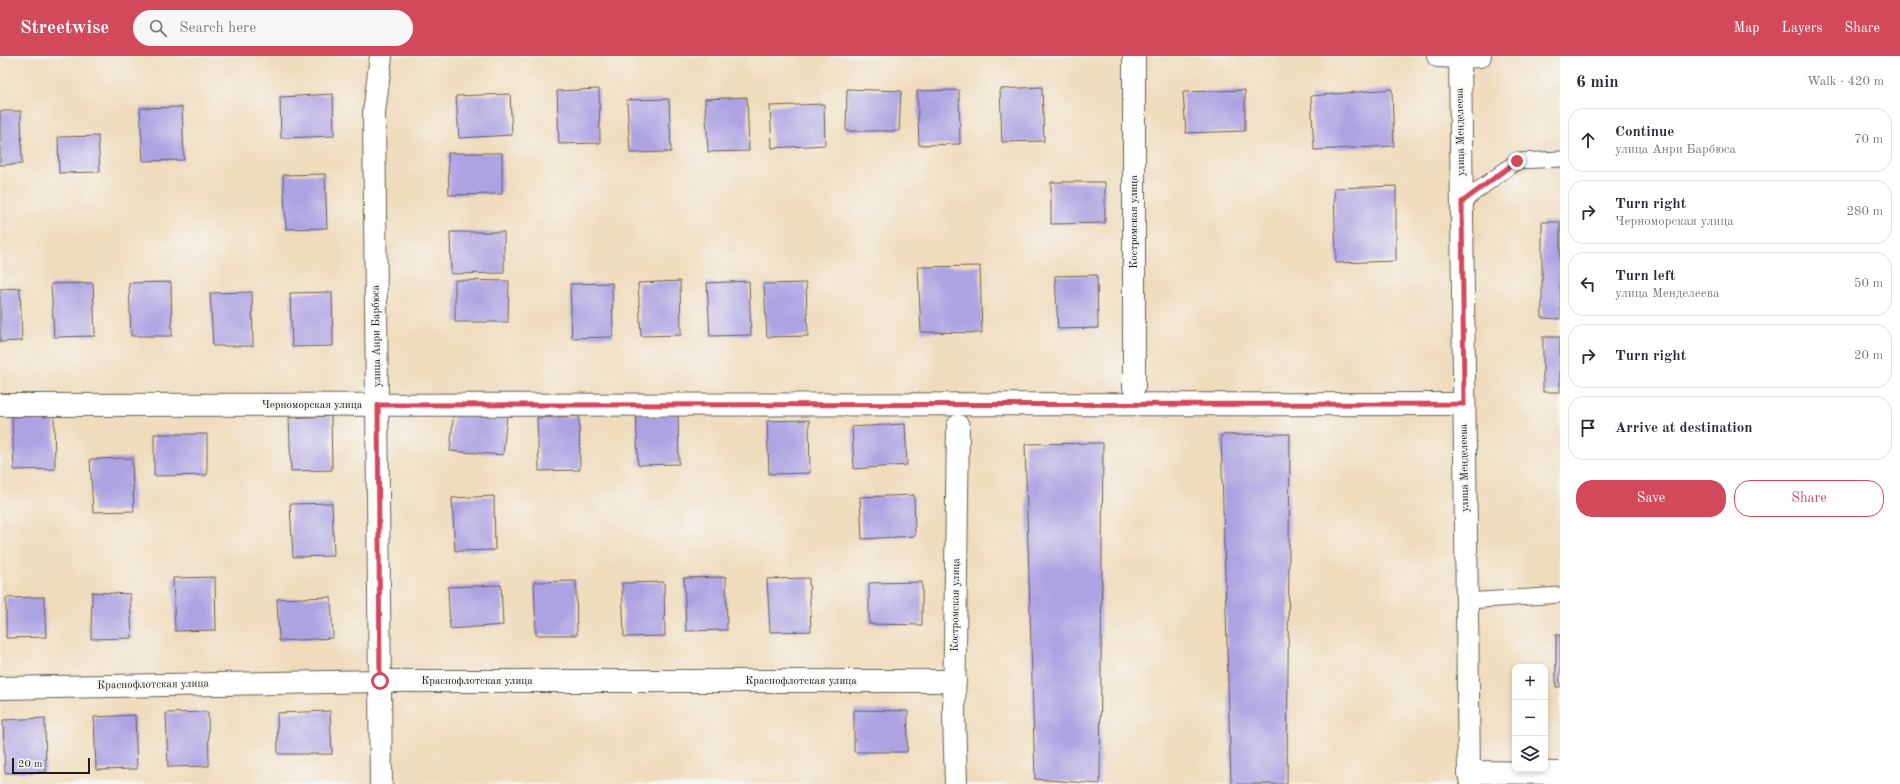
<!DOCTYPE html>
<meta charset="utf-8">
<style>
body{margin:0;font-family:"Old Standard TT",serif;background:#f7f7f7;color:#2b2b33}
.controls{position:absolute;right:12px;bottom:12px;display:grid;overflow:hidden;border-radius:8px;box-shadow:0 2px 6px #0003}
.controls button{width:36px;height:36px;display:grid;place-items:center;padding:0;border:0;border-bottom:1px solid #e1e1e2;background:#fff;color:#2b2b33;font:20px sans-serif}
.scale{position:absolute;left:12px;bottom:10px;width:78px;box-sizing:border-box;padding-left:4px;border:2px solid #1c1c1c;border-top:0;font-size:11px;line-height:14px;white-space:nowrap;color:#1c1c1c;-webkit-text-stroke:3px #f6f6f2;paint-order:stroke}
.stop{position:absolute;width:12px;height:12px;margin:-9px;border:3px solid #d1495b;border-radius:50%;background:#fff}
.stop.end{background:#d1495b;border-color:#fff;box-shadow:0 1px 4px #0008}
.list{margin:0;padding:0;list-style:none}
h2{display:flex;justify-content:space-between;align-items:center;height:52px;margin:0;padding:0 16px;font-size:17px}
h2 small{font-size:13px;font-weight:400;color:#7c7c81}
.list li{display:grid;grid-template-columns:26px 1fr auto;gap:12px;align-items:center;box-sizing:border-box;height:64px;margin:0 8px 8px;padding:0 8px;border:1px solid #e1e1e2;border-radius:16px}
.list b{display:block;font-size:15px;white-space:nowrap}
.list p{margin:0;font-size:13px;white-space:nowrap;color:#7c7c81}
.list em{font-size:13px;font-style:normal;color:#7c7c81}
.actions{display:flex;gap:8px;padding:12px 16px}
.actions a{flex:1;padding:9px 0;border:1px solid #d1495b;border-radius:16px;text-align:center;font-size:14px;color:#d1495b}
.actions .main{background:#d1495b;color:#fff}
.icon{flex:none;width:22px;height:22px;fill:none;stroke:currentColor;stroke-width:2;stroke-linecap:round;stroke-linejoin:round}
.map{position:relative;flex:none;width:1560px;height:728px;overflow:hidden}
header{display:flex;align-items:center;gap:24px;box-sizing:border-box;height:56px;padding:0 20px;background:#d1495b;color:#fff}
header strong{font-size:19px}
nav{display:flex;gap:22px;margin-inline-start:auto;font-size:14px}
.search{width:280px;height:36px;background:#f7f7f7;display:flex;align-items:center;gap:10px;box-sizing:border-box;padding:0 14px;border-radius:22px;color:#7c7c81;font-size:15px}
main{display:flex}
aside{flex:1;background:#fff}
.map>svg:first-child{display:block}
.building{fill:#aea3e2}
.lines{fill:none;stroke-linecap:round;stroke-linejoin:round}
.service-casing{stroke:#665f54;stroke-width:17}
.minor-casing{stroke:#665f54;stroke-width:24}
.service{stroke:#fff;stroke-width:15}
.minor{stroke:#fff;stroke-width:22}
.route{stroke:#d1495b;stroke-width:5}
.labels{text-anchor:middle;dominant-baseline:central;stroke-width:4;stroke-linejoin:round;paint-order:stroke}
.street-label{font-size:11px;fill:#1c1c1c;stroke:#f6f6f2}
</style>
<header>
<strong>Streetwise</strong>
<div class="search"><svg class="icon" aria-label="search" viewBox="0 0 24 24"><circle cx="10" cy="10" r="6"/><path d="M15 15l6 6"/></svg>Search here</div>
<nav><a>Map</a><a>Layers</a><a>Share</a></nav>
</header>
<main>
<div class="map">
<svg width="1560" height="728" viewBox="0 0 1560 728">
<rect width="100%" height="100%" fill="#f6f6f2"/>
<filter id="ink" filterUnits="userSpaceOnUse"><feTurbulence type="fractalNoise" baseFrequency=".025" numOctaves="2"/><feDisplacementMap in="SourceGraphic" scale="8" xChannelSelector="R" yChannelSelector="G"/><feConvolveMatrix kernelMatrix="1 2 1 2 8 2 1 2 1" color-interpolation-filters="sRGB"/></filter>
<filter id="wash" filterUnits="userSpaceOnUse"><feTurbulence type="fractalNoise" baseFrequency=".012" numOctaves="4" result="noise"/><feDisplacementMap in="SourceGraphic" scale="16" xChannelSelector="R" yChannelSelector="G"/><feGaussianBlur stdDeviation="0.9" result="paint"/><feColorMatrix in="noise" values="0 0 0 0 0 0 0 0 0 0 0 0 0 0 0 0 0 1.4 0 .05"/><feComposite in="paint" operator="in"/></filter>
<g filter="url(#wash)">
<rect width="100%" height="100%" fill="#efdcbc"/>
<g id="blocks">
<g class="building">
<path d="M1042 31 1044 85 1002 86 1000 33Z"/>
<path d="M599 33 600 87 559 88 557 35Z"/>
<path d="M847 33 901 35 899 75H846Z"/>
<path d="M1392 33 1394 90 1314 94 1311 40Z"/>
<path d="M959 34 960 88 919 89 917 35Z"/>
<path d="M1245 34V75L1186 77 1183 36Z"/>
<path d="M333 38 334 80 281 82 280 41Z"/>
<path d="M510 38 512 79 459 82 456 40Z"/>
<path d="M747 41 749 95 708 96 705 43Z"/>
<path d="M669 43 671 96 630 97 627 44Z"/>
<path d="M824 48 825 89 772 92 770 50Z"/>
<path d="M182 51 184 104 143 105 140 52Z"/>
<path d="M0 55H21L22 108 0 109Z"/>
<path d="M98 80 100 116 59 117 58 81Z"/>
<path d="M448 97H502V138L449 139Z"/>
<path d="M325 118 327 172 286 173 283 119Z"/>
<path d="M1051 126H1105V167L1051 168Z"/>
<path d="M1396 130V205L1336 207 1334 132Z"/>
<path d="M1542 166H1560V263L1542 262Z"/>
<path d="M450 176H504V217L451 218Z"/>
<path d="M980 210 982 277 921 276 918 211Z"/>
<path d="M1097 219 1098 272 1058 273 1055 220Z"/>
<path d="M455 224 509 225 508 266H455Z"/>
<path d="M680 225 681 279 641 280 638 227Z"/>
<path d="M749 225 751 279 710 280 707 227Z"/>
<path d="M171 226 172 280H131L129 227Z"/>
<path d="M93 227 95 280 54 281 51 228Z"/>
<path d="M612 227 613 281 572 282 570 228Z"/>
<path d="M806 227 808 280 767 281 764 228Z"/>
<path d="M20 232 22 285 0 286V233Z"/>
<path d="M252 236 253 290H213L210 237Z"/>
<path d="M332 236 333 290 292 291 290 237Z"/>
<rect x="1543" y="281" width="17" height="55"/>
<path d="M454 353 507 359 503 399 450 395Z"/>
<path d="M678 354 679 408 638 409 636 356Z"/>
<path d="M54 360 55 413 14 414 12 361Z"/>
<path d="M331 360 332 414 291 415 289 362Z"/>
<path d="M579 360 580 414 539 415 537 362Z"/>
<path d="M809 364 810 417 769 418 767 365Z"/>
<path d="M905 368 907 409 854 413 852 371Z"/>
<path d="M154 378H207V419L154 420Z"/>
<path d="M1290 378 1287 728H1231L1221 379Z"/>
<path d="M1103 387 1100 728 1035 723 1025 388Z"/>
<path d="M132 402 134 455 93 456 90 403Z"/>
<path d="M914 439 915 480 862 483 860 441Z"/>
<path d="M494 440 495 494 455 495 452 442Z"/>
<path d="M332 447 334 500 293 501 290 448Z"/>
<path d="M215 521 216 574 175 575 173 522Z"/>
<path d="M726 521 727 574 686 575 684 522Z"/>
<path d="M809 522 811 575 770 576 767 523Z"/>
<path d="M576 525 577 579H536L534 526Z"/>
<path d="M664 526 665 580 624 581 622 527Z"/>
<path d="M922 526V569L869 568V527Z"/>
<path d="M501 529 503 569 450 573 448 531Z"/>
<path d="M92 536 130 538 132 582 91 583Z"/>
<path d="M44 541 46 581 6 582V542Z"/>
<path d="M331 541 333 582 279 585 277 543Z"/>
<rect x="1556" y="579" width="4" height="52"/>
<path d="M854 654 908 655 907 696H854Z"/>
<path d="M330 655 332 698H278L277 657Z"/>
<path d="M208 656 209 710 168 711 166 657Z"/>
<path d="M135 659 137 713 96 714 94 661Z"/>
<path d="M45 662 46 716 5 717 3 664Z"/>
</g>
</g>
</g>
<g filter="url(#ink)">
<use href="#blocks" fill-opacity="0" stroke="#665f54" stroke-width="1"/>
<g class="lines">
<g class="service-casing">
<g id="service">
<path d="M1462 146 1517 105 1560 103"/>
<path d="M1467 545 1560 539"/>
</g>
</g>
<g class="minor-casing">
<g id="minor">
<path d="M1438 0 1460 1 1480 0"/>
<path d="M1460 0 1469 716 1471 728"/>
<path d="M1134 331V0"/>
<path d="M0 349 1464 348"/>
<path d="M0 632 380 625H955"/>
<path d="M1469 716 1560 717"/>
<path d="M381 728 374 57 381 0"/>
<path d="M956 728 954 660 958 370"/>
</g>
</g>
<use href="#service" class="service"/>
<use href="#minor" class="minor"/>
</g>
</g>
<g class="lines" filter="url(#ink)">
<path class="route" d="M380 625 378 349 1464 348 1462 146 1517 105"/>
</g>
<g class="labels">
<g class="street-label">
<text transform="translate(1461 76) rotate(-91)">улица Менделеева</text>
<text transform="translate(1134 166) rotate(-90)">Костромская улица</text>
<text transform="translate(377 280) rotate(-91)">улица Анри Барбюса</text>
<text x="312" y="349">Черноморская улица</text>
<text transform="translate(1465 412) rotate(-91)">улица Менделеева</text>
<text transform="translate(956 549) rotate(-89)">Костромская улица</text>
<text x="477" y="625">Краснофлотская улица</text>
<text x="801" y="625">Краснофлотская улица</text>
<text transform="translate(153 629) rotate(-1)">Краснофлотская улица</text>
</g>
</g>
</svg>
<div class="controls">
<button>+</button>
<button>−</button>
<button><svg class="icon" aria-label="layers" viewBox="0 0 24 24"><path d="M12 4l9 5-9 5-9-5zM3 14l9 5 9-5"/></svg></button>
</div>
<div class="scale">20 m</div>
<div class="stop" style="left:380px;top:625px"></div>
<div class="stop end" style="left:1517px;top:105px"></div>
</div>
<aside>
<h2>6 min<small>Walk · 420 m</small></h2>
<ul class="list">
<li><svg class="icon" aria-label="ahead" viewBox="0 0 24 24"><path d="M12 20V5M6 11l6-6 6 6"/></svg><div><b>Continue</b><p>улица Анри Барбюса</p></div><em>70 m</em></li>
<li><svg class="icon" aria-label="right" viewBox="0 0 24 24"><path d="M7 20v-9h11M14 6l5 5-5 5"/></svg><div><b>Turn right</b><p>Черноморская улица</p></div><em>280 m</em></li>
<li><svg class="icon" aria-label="left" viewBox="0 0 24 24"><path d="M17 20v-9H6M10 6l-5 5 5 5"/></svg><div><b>Turn left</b><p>улица Менделеева</p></div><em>50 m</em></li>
<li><svg class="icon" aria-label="right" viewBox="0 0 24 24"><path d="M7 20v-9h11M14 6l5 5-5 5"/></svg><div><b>Turn right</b></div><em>20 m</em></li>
<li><svg class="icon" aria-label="arrive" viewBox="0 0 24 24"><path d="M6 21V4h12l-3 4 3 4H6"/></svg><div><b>Arrive at destination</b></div></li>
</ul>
<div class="actions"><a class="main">Save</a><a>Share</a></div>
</aside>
</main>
